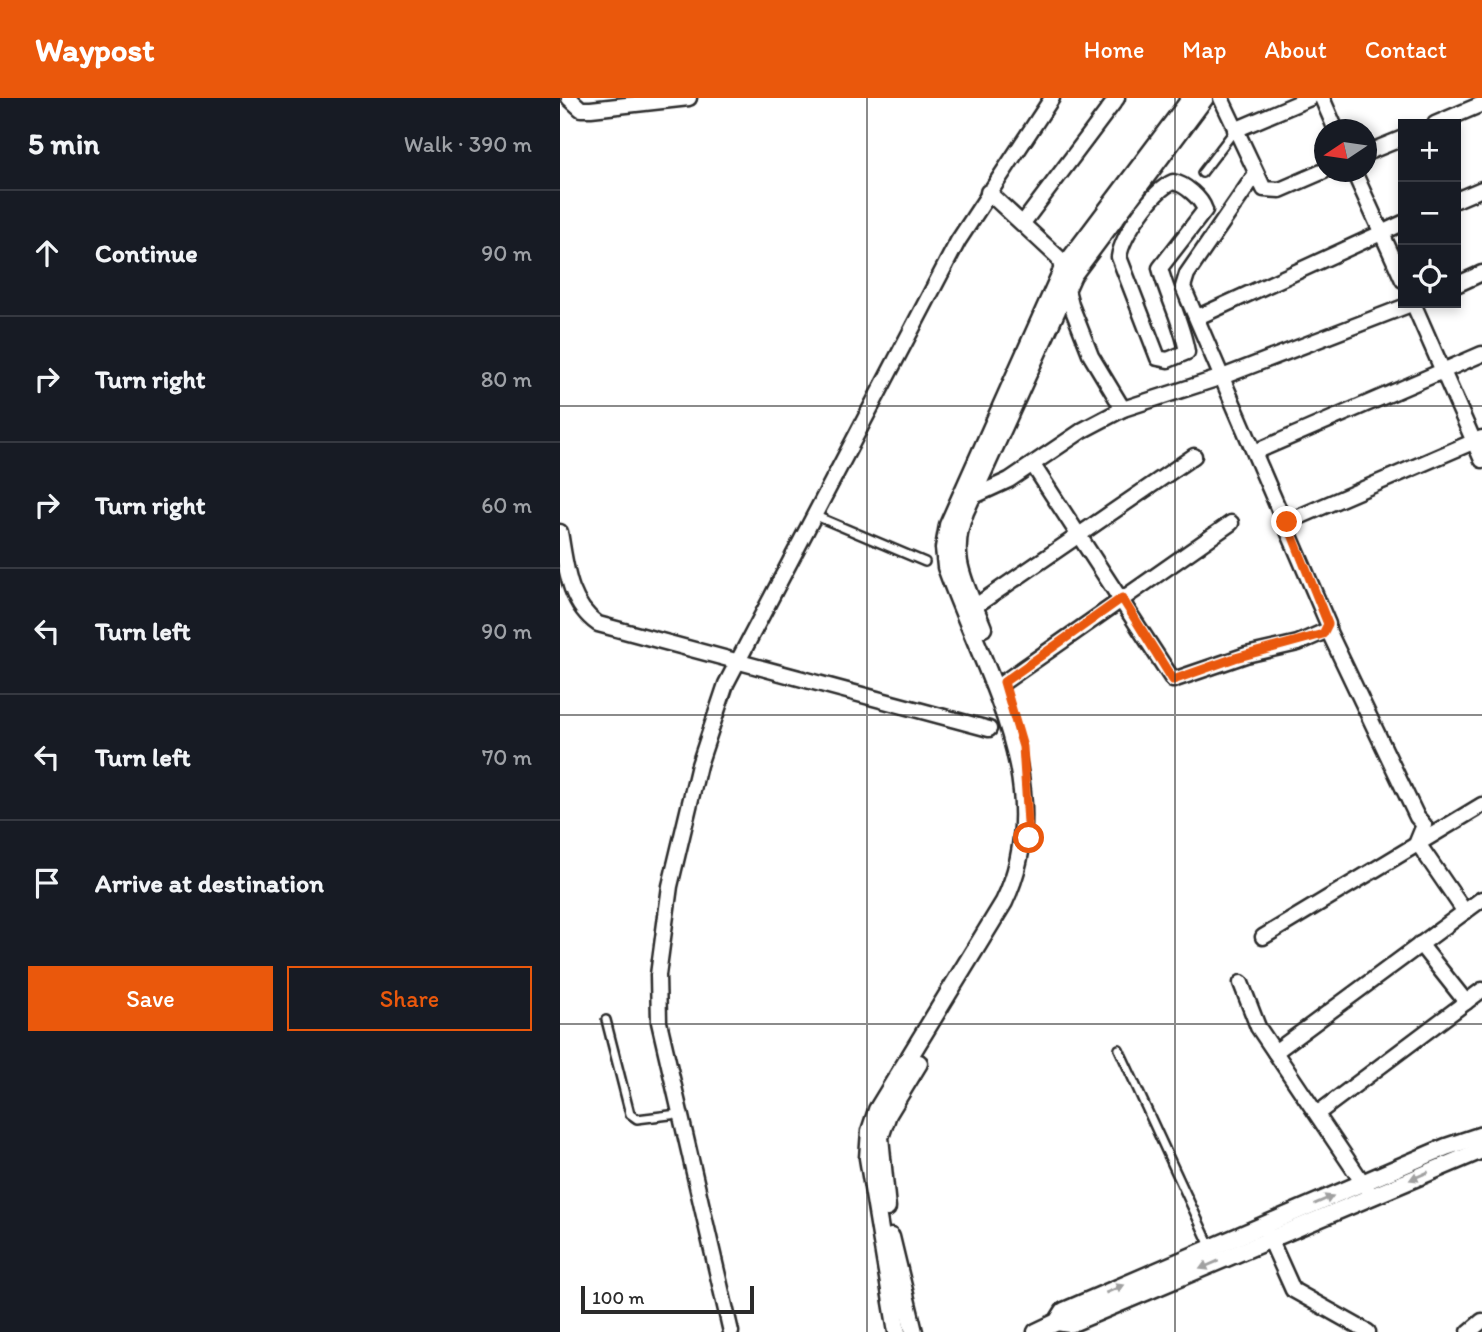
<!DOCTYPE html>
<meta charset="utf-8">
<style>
body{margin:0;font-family:Itim,sans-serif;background:#20242c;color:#f1f3f6}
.controls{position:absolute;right:21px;top:21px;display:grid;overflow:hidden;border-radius:0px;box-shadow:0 4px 10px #0003}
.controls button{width:63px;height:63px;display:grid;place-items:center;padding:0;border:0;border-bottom:2px solid #363941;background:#171b24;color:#f1f3f6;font:35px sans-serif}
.compass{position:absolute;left:754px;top:21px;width:63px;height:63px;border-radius:50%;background:#171b24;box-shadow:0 4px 10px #0003;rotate:257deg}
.scale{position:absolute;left:21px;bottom:18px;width:173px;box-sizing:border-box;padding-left:7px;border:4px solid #2b2b2b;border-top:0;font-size:19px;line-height:24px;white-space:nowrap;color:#2b2b2b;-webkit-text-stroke:5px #fff;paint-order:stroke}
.stop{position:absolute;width:21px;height:21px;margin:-16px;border:5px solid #ea580c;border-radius:50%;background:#fff}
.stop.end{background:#ea580c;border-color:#fff;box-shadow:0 2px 7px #0008}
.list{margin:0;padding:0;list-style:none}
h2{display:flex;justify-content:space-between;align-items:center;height:91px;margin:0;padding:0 28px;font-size:30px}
h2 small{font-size:23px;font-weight:400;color:#9ea1a6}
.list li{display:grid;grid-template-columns:46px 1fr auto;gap:21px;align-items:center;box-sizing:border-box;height:126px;padding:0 28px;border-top:2px solid #363941}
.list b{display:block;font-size:26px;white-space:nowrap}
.list em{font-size:23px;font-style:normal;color:#9ea1a6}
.actions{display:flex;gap:14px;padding:21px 28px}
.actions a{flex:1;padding:16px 0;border:2px solid #ea580c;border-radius:0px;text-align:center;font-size:24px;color:#ea580c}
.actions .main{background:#ea580c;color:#fff}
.icon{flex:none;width:38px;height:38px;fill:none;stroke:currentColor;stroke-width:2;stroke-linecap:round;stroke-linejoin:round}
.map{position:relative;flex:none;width:922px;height:1234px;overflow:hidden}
header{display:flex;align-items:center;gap:42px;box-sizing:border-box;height:98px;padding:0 35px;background:#ea580c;color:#fff}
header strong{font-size:33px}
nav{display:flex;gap:38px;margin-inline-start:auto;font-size:24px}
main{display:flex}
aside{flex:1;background:#171b24}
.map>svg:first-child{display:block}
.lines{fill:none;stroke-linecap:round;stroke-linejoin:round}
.service-casing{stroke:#2b2b2b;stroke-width:12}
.minor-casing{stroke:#2b2b2b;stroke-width:19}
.tertiary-casing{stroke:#2b2b2b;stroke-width:21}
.service{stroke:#fff;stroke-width:7}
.minor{stroke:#fff;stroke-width:14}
.tertiary{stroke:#fff;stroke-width:16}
.oneway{fill:#a0a0a0}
.route{stroke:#ea580c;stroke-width:9}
.grid{fill:none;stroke:#2b2b2b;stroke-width:2;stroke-opacity:0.55}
</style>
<header>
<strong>Waypost</strong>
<nav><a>Home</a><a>Map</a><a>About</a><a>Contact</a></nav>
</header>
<main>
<aside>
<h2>5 min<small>Walk · 390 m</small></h2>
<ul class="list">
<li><svg class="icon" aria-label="ahead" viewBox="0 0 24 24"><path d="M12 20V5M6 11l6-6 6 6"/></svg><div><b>Continue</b></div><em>90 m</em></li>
<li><svg class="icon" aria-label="right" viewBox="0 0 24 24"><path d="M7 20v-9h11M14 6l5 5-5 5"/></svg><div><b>Turn right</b></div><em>80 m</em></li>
<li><svg class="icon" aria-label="right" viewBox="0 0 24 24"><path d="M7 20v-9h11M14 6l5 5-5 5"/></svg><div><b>Turn right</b></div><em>60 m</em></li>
<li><svg class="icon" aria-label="left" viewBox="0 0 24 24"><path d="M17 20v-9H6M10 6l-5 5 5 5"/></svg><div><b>Turn left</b></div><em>90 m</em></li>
<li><svg class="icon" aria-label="left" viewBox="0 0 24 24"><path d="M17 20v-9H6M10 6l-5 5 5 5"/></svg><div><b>Turn left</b></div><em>70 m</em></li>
<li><svg class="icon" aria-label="arrive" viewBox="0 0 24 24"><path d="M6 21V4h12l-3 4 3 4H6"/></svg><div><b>Arrive at destination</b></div></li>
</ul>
<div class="actions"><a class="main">Save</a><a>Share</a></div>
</aside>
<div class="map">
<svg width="922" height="1234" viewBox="0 0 922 1234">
<rect width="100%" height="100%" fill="#fff"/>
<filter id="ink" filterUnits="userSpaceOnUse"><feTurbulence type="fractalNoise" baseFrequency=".0143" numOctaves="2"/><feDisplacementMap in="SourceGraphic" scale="14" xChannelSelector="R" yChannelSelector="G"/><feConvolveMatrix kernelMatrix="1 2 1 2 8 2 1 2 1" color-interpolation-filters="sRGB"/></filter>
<g filter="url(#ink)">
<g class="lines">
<g class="service-casing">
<g id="service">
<path d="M642 75 675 32"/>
<path d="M256 418 365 464"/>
<path d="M46 922 70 1016 77 1021 118 1016"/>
<path d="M559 951 651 1150"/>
</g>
</g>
<g class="minor-casing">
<g id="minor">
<path d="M9 0 21 11H31L129 0"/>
<path d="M661 0 704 91 720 92 764 73"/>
<path d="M762 0 776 32"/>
<path d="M875 26 922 6"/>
<path d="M675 32 750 0"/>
<path d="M806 55 843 40"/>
<path d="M794 74 843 182"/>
<path d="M613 84C625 86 641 100 645 112L600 170C608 200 622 224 627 254L608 262 598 260 559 159C562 138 593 92 613 84Z"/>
<path d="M428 94 499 160 511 207 531 258 563 311"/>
<path d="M896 102 922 91"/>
<path d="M463 125 557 0"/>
<path d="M896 187 922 175"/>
<path d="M853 205 922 362"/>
<path d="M638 219 843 125"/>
<path d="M695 354 922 256"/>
<path d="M473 367 613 582 686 557 738 545 768 532V526L623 189 627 176 695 77"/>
<path d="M412 399 449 382 523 332 563 311 662 279 854 205"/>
<path d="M727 424 922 340"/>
<path d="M0 434C6 468 8 505 38 526L429 631"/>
<path d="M414 509 634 358"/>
<path d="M768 532 857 719 864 727 857 744 905 814"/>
<path d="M444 584 671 425"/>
<path d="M703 839 922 707"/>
<path d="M860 846 906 904"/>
<path d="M681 885 698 929 809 1094"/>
<path d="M715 954 922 801"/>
<path d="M758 1015 922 892"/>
<path d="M706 1132 733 1192 808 1234"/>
<path d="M171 1234 99 924 98 877 110 788 139 667 166 586 398 143 492 0"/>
<path d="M909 1234 922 1223"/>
</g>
</g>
<g class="tertiary-casing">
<g id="tertiary">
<path d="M423 530C406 487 387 460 405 414L513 177 645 0"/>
<path d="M327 1110 320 1039 328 1016 359 965"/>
<path d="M331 1139 354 1234"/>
<path d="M497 1224 510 1226 922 1052"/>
<path d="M337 1234 308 1060 310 1033 317 1012 444 804C499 689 423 574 386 469L384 450 388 427 503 170 631 0"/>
<path d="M476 1234 497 1224 504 1213 886 1049 922 1037"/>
</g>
</g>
<use href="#service" class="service"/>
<use href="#minor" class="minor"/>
<use href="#tertiary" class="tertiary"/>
</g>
<defs><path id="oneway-solid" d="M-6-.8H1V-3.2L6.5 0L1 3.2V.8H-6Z" transform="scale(1.75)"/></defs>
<g class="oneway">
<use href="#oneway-solid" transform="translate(859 1078) rotate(157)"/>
<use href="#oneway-solid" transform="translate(764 1102) rotate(-23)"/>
<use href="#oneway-solid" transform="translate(649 1167) rotate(157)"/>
<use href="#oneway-solid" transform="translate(555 1191) rotate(-23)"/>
</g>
</g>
<g class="lines" filter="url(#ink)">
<path class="route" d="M469 740 463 649 444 584 562 500 613 582 675 560 763 536 768 526 727 424"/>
</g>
<path class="grid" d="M307 0V1234M615 0V1234M0 308H922M0 617H922M0 926H922"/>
</svg>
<div class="controls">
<button>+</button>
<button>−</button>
<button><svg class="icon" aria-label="locate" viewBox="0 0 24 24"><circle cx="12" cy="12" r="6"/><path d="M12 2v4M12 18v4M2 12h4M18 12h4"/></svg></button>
</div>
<svg class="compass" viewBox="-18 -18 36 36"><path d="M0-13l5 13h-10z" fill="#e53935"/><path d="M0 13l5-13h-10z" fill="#9ea1a6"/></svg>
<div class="scale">100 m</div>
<div class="stop" style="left:469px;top:740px"></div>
<div class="stop end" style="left:727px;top:424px"></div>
</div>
</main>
